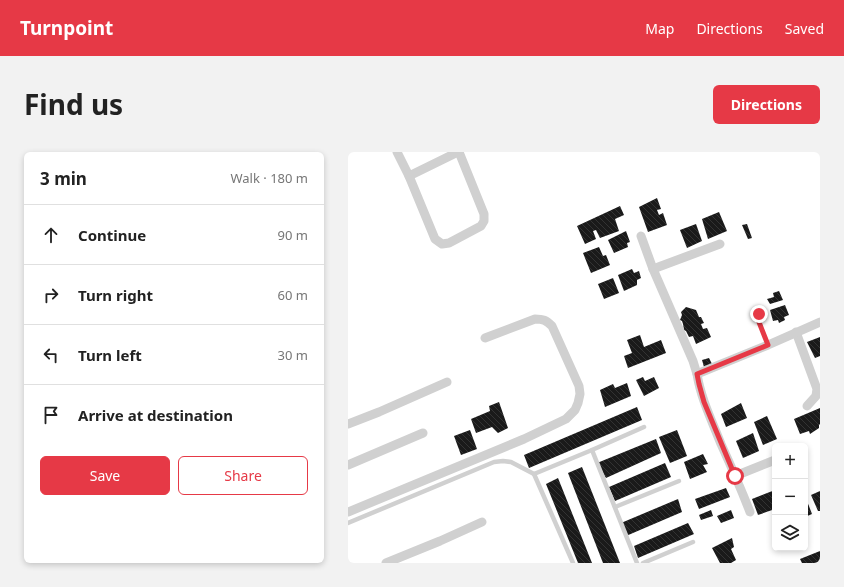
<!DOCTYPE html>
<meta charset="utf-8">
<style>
body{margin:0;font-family:"Noto Sans",sans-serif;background:#f2f2f2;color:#222}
.controls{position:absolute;right:12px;bottom:12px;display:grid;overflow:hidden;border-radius:6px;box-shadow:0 2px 6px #0003}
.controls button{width:36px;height:36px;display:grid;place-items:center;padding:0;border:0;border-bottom:1px solid #e0e0e0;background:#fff;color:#222;font:20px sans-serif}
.stop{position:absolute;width:12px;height:12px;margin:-9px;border:3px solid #e63946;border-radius:50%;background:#fff}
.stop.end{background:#e63946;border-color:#fff;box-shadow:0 1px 4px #0008}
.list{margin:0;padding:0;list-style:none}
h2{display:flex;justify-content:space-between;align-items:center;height:52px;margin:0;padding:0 16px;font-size:17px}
h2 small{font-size:13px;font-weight:400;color:#767676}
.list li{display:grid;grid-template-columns:26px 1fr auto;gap:12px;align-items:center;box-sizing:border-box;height:60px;padding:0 16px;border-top:1px solid #e0e0e0}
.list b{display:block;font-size:15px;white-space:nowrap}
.list em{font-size:13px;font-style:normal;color:#767676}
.actions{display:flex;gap:8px;padding:12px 16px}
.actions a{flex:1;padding:9px 0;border:1px solid #e63946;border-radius:6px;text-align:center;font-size:14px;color:#e63946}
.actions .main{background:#e63946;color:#fff}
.icon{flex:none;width:22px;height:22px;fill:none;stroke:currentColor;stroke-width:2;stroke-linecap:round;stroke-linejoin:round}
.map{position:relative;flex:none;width:472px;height:411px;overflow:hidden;border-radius:6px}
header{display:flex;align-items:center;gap:24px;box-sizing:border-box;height:56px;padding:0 20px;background:#e63946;color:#fff}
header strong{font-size:19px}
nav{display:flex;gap:22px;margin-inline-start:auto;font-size:14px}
.intro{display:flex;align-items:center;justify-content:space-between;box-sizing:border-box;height:96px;padding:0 24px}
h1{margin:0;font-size:28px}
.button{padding:10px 18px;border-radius:6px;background:#e63946;color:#fff;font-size:14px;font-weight:700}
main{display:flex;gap:24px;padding:0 24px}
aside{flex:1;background:#fff;border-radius:6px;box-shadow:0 2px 6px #0003}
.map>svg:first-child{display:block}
.building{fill:url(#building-back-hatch)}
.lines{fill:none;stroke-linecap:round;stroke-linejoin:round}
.path{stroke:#cdcdcd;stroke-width:1.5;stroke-dasharray:2 2;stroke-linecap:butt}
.service{stroke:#d0d0d0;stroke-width:4.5}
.minor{stroke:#d0d0d0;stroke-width:9}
.route{stroke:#e63946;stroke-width:5}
</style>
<header>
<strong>Turnpoint</strong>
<nav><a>Map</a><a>Directions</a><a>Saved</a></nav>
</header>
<div class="intro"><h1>Find us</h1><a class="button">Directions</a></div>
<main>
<aside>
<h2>3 min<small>Walk · 180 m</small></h2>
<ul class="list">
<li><svg class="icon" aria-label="ahead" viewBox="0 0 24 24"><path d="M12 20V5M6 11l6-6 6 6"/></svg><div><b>Continue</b></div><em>90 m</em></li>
<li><svg class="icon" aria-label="right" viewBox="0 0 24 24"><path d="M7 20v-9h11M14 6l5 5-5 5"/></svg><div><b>Turn right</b></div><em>60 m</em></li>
<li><svg class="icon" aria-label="left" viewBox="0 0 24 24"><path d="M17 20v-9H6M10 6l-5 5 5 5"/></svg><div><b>Turn left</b></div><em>30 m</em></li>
<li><svg class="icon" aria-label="arrive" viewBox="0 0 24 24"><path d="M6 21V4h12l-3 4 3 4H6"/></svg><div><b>Arrive at destination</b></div></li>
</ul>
<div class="actions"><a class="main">Save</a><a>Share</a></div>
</aside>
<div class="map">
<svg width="472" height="411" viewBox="0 0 472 411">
<defs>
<pattern id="building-back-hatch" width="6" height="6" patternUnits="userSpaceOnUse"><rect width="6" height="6" fill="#1a1a1a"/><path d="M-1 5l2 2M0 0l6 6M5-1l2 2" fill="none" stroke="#333"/></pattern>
</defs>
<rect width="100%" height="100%" fill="#fff"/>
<g class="building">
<path d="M309 46 313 57 309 58 311 63 315 61 319 73 300 80 291 55Z"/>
<path d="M272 54 276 63 267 67 271 79 252 86 248 78 245 79 248 87 237 92 229 74Z"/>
<path d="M371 60 379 79 360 87 354 67Z"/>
<path d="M348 72 354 89 339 96 332 78Z"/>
<path d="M399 72 404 86 400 87 394 73Z"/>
<path d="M278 79 282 90 279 91 280 95 266 101 260 88Z"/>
<path d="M251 95 255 104 258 103 262 113 243 121 235 101Z"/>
<path d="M284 117 286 121 291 119 293 126 289 128V133L276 139 270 123Z"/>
<path d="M265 126 271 141 256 147 250 132Z"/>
<path d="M431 139 435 148 422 152 419 147 426 145 425 141Z"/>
<path d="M437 153 441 163 436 165 437 168 431 171 430 168 425 169 422 158Z"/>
<path d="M338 155 348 158 351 165H353L356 171 353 172 355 177 359 176 363 185 348 192 345 184 341 185 338 179 336 178 335 172 334 169 332 168 334 163 333 160Z"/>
<path d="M292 183 296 195 313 188 318 201 280 216 276 204 284 201 279 188Z"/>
<path d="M472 185V204L467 206 459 190Z"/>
<path d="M361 206 364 212 356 215 354 208Z"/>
<path d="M295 225 297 229 306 225 311 236 296 244 288 228Z"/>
<path d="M279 231 283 244 257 255 252 238 265 232 267 236Z"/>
<path d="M151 250 160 276 150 281 144 275 128 281 123 267 142 259 141 254Z"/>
<path d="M393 251 399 266 378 275 373 262Z"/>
<path d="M289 255 294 268 181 316 176 303Z"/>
<path d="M472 256V272L471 273V276L462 282 461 279 452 282 446 267Z"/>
<path d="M419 264 429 287 415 293 406 270Z"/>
<path d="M122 278 129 297 113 303 106 284Z"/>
<path d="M329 278 339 304 322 311 311 285Z"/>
<path d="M405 281 411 299 395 306 388 289Z"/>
<path d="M308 287 313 301 258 326 249 311Z"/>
<path d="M355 302 360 312 355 313 359 320 342 327 336 310Z"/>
<path d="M317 311 323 325 267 349 261 335Z"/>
<path d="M234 315 272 411H255L220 321Z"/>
<path d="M210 326 244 411H230L198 332Z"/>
<path d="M378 336 382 345 351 357 347 347Z"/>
<path d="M427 338V357L410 363 404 347Z"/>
<path d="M472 339V359H470L463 343Z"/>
<path d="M330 347 334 360 278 384 273 371Z"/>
<path d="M459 349 464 362 457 365V350Z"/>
<path d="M363 358 365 364 353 368 351 363Z"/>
<path d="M383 358 386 366 373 371 369 364Z"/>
<path d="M340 371 346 382 290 406 286 394Z"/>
<path d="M384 386 386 395 383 397 388 408 383 411H372L364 396Z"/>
<path d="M472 399V411H454L452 407Z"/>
</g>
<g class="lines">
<path class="path" d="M411 163 409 165 417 185"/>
<g class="service">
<path d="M244 298 289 411"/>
<path d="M186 322 225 411"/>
<path d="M267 355 331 329"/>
<path d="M0 371 146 310 155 309 163 310 186 322 244 298 296 275"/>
<path d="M295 411 345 390"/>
</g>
<g class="minor">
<path d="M49 0 61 24 87 87 94 92 101 91 133 74 136 69V62L111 0"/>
<path d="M61 24 110 0"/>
<path d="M293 84 305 117 345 209 349 222"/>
<path d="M305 117 372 92"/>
<path d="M448 180 469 237 468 244 459 254"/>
<path d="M0 272 31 260 99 230"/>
<path d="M0 313 75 281"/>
<path d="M387 324 427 308"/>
<path d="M0 360 176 287 218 267 227 258 230 251 232 242 231 234 204 174C198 168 195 167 187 167L137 186"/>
<path d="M402 360C393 337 383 314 373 292 364 269 353 247 349 222L420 193 472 170"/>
<path d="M38 411 92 389 134 370"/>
</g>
</g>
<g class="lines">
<path class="route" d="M387 324 356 250 351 232 349 222 420 193 409 165 411 162"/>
</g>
</svg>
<div class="controls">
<button>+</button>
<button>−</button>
<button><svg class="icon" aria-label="layers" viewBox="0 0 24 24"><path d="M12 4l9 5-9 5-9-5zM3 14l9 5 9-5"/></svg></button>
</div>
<div class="stop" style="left:387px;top:324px"></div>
<div class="stop end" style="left:411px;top:162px"></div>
</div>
</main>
